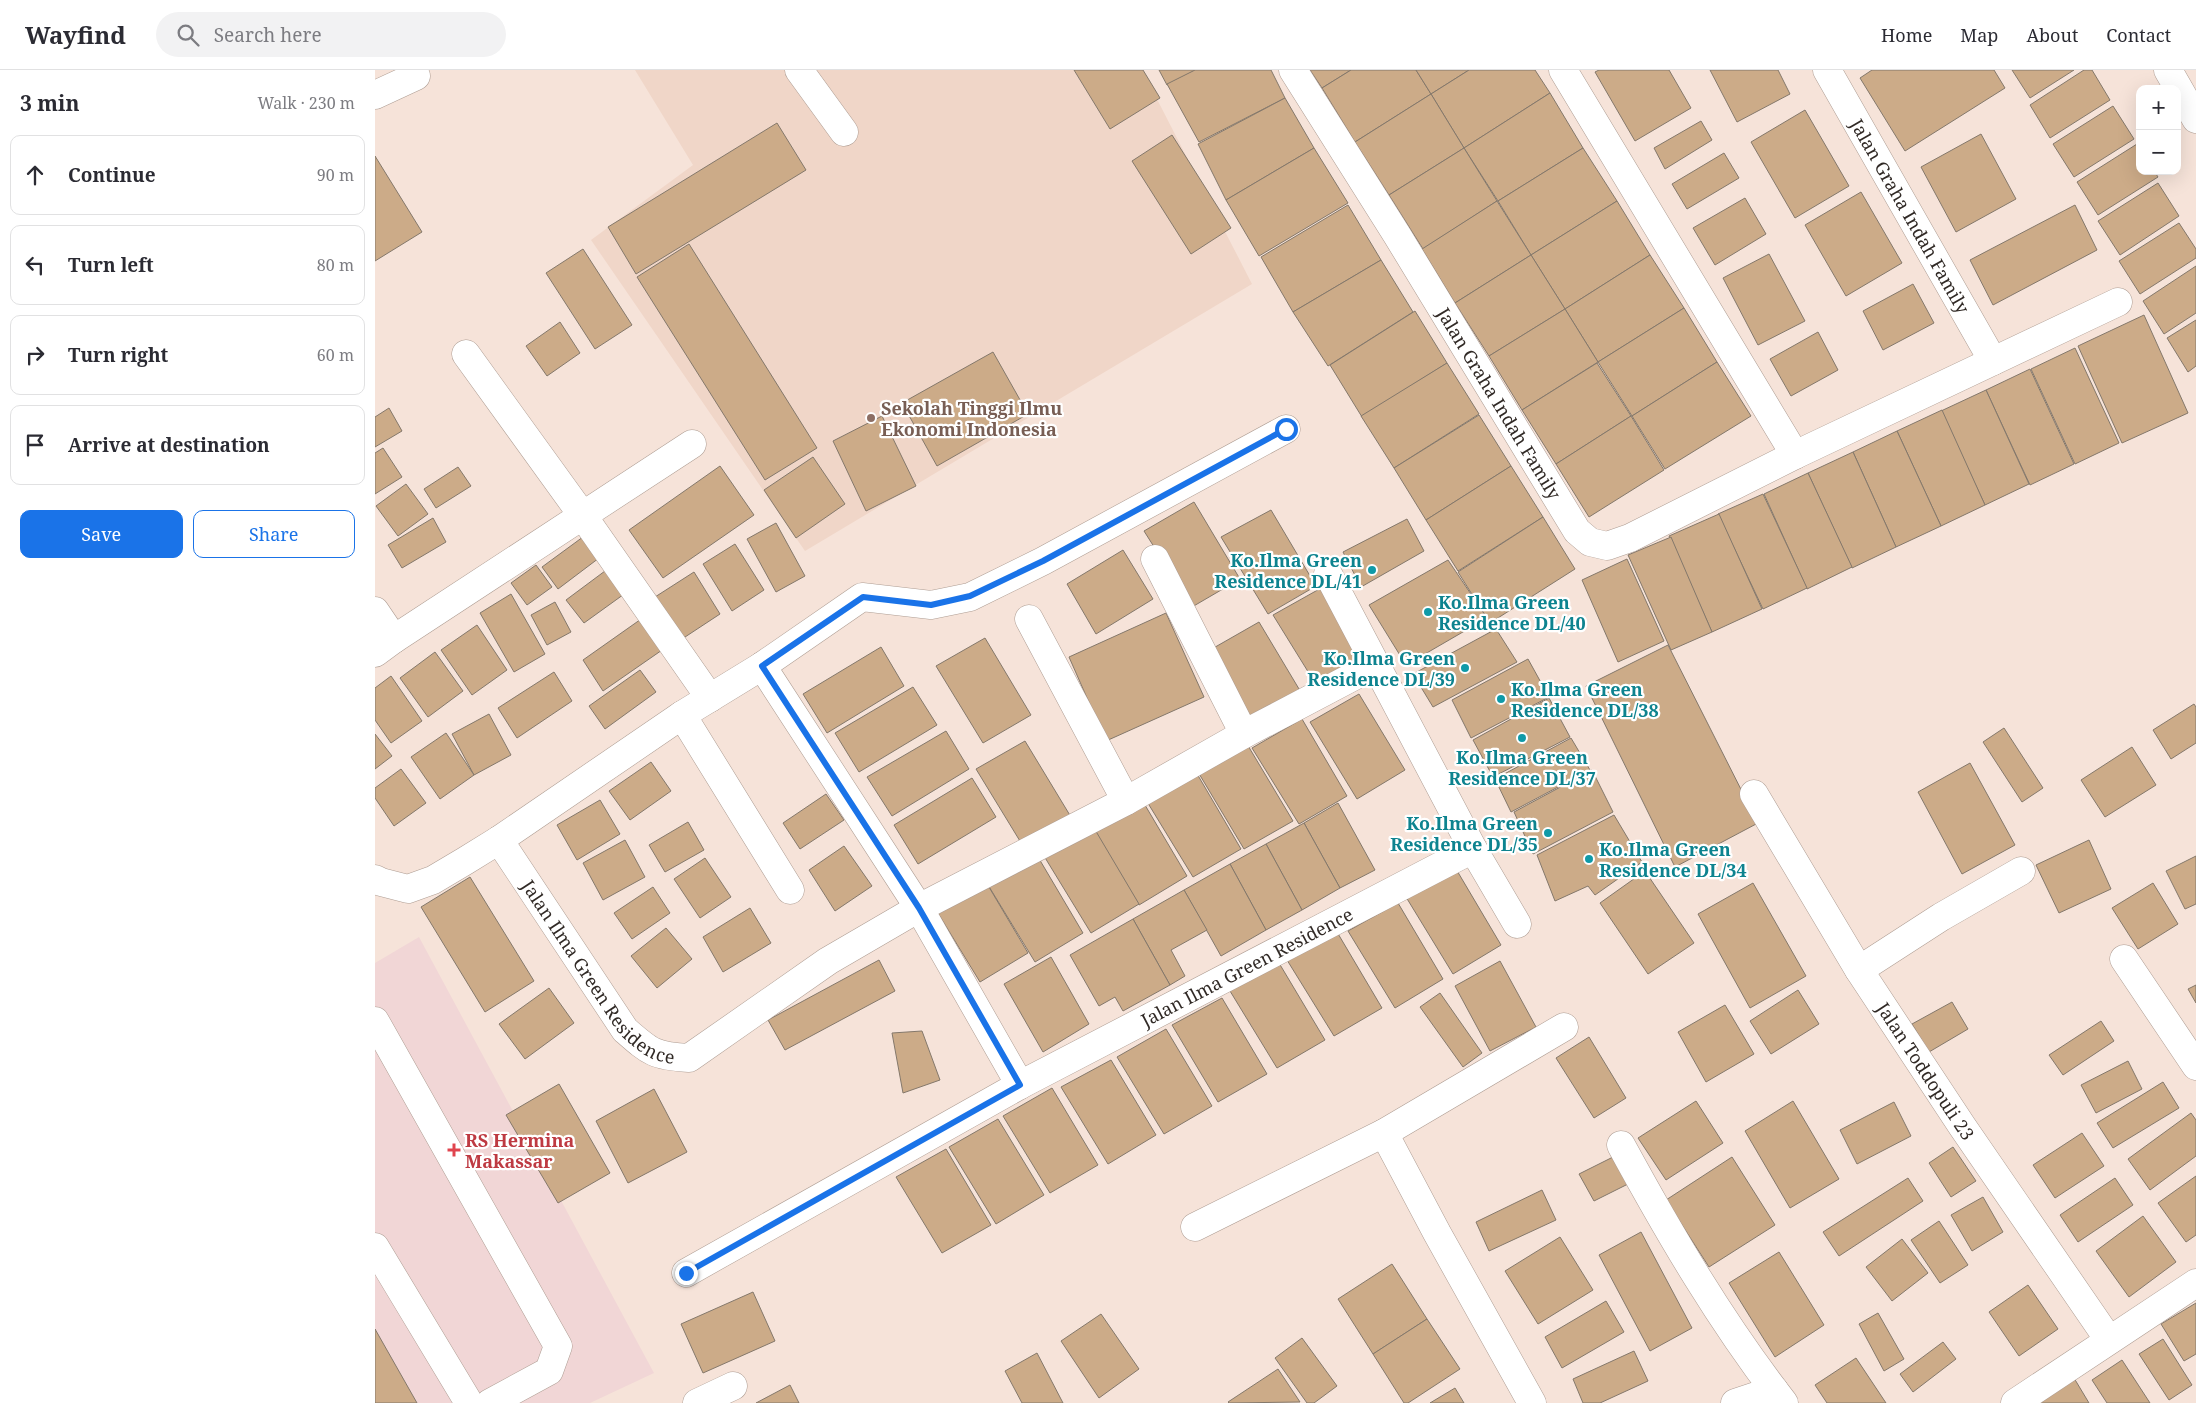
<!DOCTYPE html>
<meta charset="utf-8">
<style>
body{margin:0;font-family:"Noto Serif",serif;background:#f2f2f3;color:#2b2b33}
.controls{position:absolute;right:15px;top:15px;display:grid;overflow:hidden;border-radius:10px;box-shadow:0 5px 20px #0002}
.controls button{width:45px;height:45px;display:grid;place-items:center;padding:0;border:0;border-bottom:1px solid #e1e1e2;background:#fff;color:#2b2b33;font:25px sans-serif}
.stop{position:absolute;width:15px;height:15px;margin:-11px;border:4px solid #1a73e8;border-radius:50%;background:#fff}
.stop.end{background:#1a73e8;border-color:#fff;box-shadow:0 1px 5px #0008}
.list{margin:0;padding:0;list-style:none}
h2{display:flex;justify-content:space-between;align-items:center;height:65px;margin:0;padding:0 20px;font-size:21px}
h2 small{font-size:16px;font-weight:400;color:#7c7c81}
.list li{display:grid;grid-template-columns:32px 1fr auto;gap:15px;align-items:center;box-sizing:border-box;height:80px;margin:0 10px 10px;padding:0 10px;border:1px solid #e1e1e2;border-radius:10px}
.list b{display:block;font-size:19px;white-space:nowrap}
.list em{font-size:16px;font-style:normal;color:#7c7c81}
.actions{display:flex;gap:10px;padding:15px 20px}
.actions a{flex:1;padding:11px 0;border:1px solid #1a73e8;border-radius:10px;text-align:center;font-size:18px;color:#1a73e8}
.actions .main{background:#1a73e8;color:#fff}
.icon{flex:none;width:28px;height:28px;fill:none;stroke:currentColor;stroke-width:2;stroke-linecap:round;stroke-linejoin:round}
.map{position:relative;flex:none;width:1821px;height:1333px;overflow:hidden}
header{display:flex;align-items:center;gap:30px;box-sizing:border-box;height:70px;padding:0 25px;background:#fff;border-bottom:1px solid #e1e1e2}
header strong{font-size:24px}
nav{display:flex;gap:28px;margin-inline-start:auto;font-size:18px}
.search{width:350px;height:45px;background:#f2f2f3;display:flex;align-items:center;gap:12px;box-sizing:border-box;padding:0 18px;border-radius:28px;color:#7c7c81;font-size:19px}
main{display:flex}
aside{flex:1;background:#fff}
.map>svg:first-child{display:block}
.built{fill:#f0d6c8}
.medical{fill:#f1d6d6}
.building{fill:#ccab88;stroke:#84786b}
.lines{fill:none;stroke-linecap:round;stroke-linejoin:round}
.minor-casing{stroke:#ae9d93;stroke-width:29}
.minor{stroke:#fff;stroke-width:28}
.route{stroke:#1a73e8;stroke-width:6}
.education-dot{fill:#8d6e63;stroke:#fff;stroke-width:2}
.culture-dot{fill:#0f9aa8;stroke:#fff;stroke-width:2}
.health-dot{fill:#e0444e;stroke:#fff;stroke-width:2}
.labels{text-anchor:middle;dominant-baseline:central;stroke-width:4.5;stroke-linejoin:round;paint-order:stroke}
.street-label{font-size:18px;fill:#312a26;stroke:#fff}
.education-label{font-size:18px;font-weight:bold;fill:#785e54;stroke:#fff;text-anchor:start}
.culture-label{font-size:18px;font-weight:bold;fill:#0d838f;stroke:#fff;text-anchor:end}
.health-label{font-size:18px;font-weight:bold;fill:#be3a42;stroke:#fff;text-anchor:start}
</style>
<header>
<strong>Wayfind</strong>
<div class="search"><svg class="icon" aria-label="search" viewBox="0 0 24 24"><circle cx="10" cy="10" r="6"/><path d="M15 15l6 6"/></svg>Search here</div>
<nav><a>Home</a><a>Map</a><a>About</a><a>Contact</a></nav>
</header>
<main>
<aside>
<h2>3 min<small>Walk · 230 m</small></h2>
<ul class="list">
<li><svg class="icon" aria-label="ahead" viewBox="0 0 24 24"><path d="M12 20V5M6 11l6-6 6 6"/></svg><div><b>Continue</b></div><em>90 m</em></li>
<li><svg class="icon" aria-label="left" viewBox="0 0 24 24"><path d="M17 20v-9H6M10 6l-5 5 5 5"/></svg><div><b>Turn left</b></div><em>80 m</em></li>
<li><svg class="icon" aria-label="right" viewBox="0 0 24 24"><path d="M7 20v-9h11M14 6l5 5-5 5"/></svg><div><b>Turn right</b></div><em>60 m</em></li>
<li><svg class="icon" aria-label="arrive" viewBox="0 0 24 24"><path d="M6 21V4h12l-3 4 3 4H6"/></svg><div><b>Arrive at destination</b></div></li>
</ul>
<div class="actions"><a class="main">Save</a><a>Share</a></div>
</aside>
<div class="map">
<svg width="1821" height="1333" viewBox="0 0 1821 1333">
<rect width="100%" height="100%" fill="#f6e3d9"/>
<path class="built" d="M260 0H767L877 214 430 481 216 170 318 95Z"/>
<path class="medical" d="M44 867 279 1303 215 1333H0V893Z"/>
<g class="building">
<path d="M699 0H768L785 28 735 59Z"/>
<path d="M784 0H821L792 15Z"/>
<path d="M820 0H896L910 28 824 72 792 14Z"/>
<path d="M935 0H976L947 18Z"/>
<path d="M976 0H1041L1056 24 980 72 947 18Z"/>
<path d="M1041 0H1094L1056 24Z"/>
<path d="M1094 0H1160L1175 23 1089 78 1056 24Z"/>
<path d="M1224 0H1294L1316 38 1260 71 1220 2Z"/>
<path d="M1335 0H1403L1415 24 1362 52Z"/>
<path d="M1497 0H1619L1630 18 1530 81 1485 8Z"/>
<path d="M1637 0H1699L1655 28Z"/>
<path d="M1709 0H1717L1735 30 1675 68 1655 35Z"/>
<path d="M1175 23 1208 78 1123 131 1089 78Z"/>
<path d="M1056 24 1089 78 1014 125 980 72Z"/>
<path d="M910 28 939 78 851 130 823 74Z"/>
<path d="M1738 36 1759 69 1699 107 1678 74Z"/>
<path d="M1430 40 1474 116 1420 148 1376 72Z"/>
<path d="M1326 51 1337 70 1290 99 1279 78Z"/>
<path d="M402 53 431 100 261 204 233 157Z"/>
<path d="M1606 64 1641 129 1581 162 1546 97Z"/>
<path d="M797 65 856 158 816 184 757 91Z"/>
<path d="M1762 74 1765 78V101H1779L1783 107 1723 145 1702 112Z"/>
<path d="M939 78 973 133 884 186 851 130Z"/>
<path d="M1089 78 1122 131 1048 179 1014 125Z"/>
<path d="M1208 78 1242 131 1156 185 1123 131Z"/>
<path d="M1349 83 1364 108 1312 139 1297 114Z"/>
<path d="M0 86 47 162 0 191Z"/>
<path d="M1783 113 1804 146 1745 185 1723 151Z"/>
<path d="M1486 122 1527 193 1471 226 1430 155Z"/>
<path d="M1370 128 1391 164 1340 195 1318 158Z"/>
<path d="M1122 131 1156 185 1080 233 1047 179Z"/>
<path d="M1242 131 1275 185 1190 239 1156 185Z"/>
<path d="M973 135 1006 190 918 242 886 187Z"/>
<path d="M1700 135 1722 180 1618 235 1595 190Z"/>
<path d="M1804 153 1821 179V188L1765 224 1744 191Z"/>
<path d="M314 174 442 378 390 410 262 207Z"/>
<path d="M208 179 257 255 220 279 171 203Z"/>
<path d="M1394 184 1430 251 1383 275 1348 208Z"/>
<path d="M1156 185 1190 239 1114 286 1080 233Z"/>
<path d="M1275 185 1309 238 1223 292 1190 239Z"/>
<path d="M1006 190 1038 242 953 296 918 242Z"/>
<path d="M1821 196V243L1789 264 1768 231Z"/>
<path d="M1538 214 1559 253 1508 280 1488 241Z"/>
<path d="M1309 238 1342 292 1257 346 1223 292Z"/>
<path d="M1190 239 1223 292 1147 340 1114 286Z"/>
<path d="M1040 241 1072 293 987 347 955 295Z"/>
<path d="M1769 245 1813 343 1747 373 1703 276Z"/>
<path d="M1821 250V296L1813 302 1792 268Z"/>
<path d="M185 252 205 283 172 306 151 276Z"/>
<path d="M1443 262 1463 300 1416 326 1395 289Z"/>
<path d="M1700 278 1744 373 1700 394 1656 299Z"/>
<path d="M618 282 653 344 562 396 527 333Z"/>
<path d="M1342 292 1376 346 1290 399 1257 346Z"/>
<path d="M1072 293 1104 344 1019 398 986 346Z"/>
<path d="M1222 293 1256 346 1181 394 1147 340Z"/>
<path d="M1655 299 1699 394 1655 415 1611 320Z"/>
<path d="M1611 320 1654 414 1610 435 1566 341Z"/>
<path d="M14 338 27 361 0 377V347Z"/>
<path d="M1567 340 1610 435 1566 456 1522 361Z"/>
<path d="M1104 345 1136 396 1051 450 1019 398Z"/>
<path d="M507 346 541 416 491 441 458 371Z"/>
<path d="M1256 346 1289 400 1214 447 1181 394Z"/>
<path d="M1522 361 1566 456 1521 477 1478 382Z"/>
<path d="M8 378 27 407 0 424V383Z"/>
<path d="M1478 382 1521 477 1477 498 1433 403Z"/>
<path d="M438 387 470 434 421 468 389 420Z"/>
<path d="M345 396 379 445 288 508 254 460Z"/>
<path d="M1136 396 1168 447 1083 501 1051 450Z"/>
<path d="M83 397 96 416 61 438 49 419Z"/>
<path d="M1433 403 1477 497 1432 519 1389 424Z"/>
<path d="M31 414 53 444 23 466 1 436Z"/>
<path d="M1388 424 1432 518 1388 539 1343 444Z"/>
<path d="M819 432 865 509 817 537 769 461Z"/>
<path d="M896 440 941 516 893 544 846 467Z"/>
<path d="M1344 444 1387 539 1337 562 1294 466Z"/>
<path d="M1168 447 1200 499 1115 553 1083 502Z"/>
<path d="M58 448 71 472 27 498 13 475Z"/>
<path d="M1032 449 1049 481 986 517 968 482Z"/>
<path d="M401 453 430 506 401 522 372 469Z"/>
<path d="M212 464 228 485 183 519 167 497Z"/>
<path d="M1296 467 1337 562 1296 580 1253 485Z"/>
<path d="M360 474 389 520 357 541 328 494Z"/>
<path d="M748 480 778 529 721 564 692 514Z"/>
<path d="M1252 489 1289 571 1243 592 1207 510Z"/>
<path d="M1073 490 1112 548 1031 595 994 535Z"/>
<path d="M161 495 177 517 152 535 136 513Z"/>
<path d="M234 498 252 522 209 553 191 530Z"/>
<path d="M319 502 345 544 307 569 280 527Z"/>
<path d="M948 517 993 593 945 621 898 545Z"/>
<path d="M136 524 170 584 139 602 105 543Z"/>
<path d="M180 532 196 562 172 575 156 545Z"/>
<path d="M791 543 829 627 731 671 694 587Z"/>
<path d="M269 547 290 578 228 621 208 590Z"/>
<path d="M884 552 930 629 882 657 835 580Z"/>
<path d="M102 555 132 600 97 625 66 580Z"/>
<path d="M1121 559 1142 592 1058 637 1038 604Z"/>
<path d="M610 568 656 645 608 673 561 596Z"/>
<path d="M1293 575 1383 753 1300 797 1211 616Z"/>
<path d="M506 577 529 616 452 663 428 624Z"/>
<path d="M60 582 88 621 53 647 25 608Z"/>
<path d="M1153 589 1174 627 1096 668 1077 630Z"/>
<path d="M265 600 281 622 230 659 214 636Z"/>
<path d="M179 602 197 631 142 668 123 638Z"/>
<path d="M16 606 47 651 16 673 0 650V618Z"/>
<path d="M538 617 562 655 484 702 460 663Z"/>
<path d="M984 624 1030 700 982 729 935 652Z"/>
<path d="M1174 628 1195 667 1118 707 1098 670Z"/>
<path d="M1819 634 1821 637V673L1796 689 1778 660Z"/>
<path d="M114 644 136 685 99 705 77 664Z"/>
<path d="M927 649 972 726 924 754 877 678Z"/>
<path d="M1629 658 1668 718 1647 732 1608 672Z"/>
<path d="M571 661 594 699 517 746 492 707Z"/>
<path d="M71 663 99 705 65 729 36 687Z"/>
<path d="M0 664 17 686 0 699Z"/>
<path d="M1196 668 1215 700 1136 742 1120 709Z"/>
<path d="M650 671 696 747 648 776 601 699Z"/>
<path d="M872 674 918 751 869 779 823 702Z"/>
<path d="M1757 677 1781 715 1730 747 1706 710Z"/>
<path d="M276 692 296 721 255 750 234 721Z"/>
<path d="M1595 693 1640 775 1587 804 1543 722Z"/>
<path d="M26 699 51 733 19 756 0 728V718Z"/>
<path d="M1217 700 1238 742 1158 784 1139 742Z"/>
<path d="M821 702 866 779 818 807 771 730Z"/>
<path d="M597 708 621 747 543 794 519 755Z"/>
<path d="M451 724 469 750 425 779 408 753Z"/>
<path d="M225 730 245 764 202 790 182 755Z"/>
<path d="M767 730 812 806 764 835 717 758Z"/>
<path d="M963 733 1000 800 965 818 929 753Z"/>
<path d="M1239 745 1267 792 1220 825 1213 816 1180 831 1162 785Z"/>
<path d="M313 752 329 780 290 802 274 775Z"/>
<path d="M929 753 965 818 927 840 891 774Z"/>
<path d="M719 758 764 834 716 863 669 786Z"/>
<path d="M250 770 270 807 228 830 208 793Z"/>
<path d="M1714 770 1736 819 1684 843 1661 795Z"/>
<path d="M891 774 927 840 891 860 855 794Z"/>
<path d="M469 776 497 816 460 841 434 800Z"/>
<path d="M1821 786V834L1810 839 1791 801Z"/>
<path d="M663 787 708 863 660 892 613 815Z"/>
<path d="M330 788 356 827 325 848 299 809Z"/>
<path d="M855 794 891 860 846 886 809 820Z"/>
<path d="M1081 799 1126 875 1078 904 1031 827Z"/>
<path d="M1270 801 1319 873 1273 904 1225 833Z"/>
<path d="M95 807 159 911 110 942 46 837Z"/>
<path d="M608 807 653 883 605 912 558 835Z"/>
<path d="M1378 813 1431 906 1375 938 1323 844Z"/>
<path d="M1778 813 1803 854 1763 879 1737 838Z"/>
<path d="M278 817 295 843 257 869 239 843Z"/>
<path d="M809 820 832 860 796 880 810 906 795 915 758 849Z"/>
<path d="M1023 833 1068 909 1020 938 973 861Z"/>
<path d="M375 838 396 873 348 902 328 867Z"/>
<path d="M758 849 795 915 748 941 740 927 724 936 695 885Z"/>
<path d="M291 858 317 889 282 918 256 886Z"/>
<path d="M962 862 1007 938 959 966 912 890Z"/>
<path d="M676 887 714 954 668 982 629 914Z"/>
<path d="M504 890 520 921 410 980 393 950Z"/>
<path d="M1125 891 1161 957 1115 981 1080 916Z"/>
<path d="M904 893 950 970 902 998 855 921Z"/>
<path d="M1821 915V933L1813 919Z"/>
<path d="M174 918 199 953 150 989 124 954Z"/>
<path d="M1423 920 1444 954 1396 984 1375 951Z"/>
<path d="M1065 923 1107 983 1088 997 1045 937Z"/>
<path d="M847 928 892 1004 843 1032 797 955Z"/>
<path d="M1577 932 1593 959 1554 982 1537 954Z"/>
<path d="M1350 935 1379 984 1331 1012 1303 962Z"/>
<path d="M1726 951 1739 971 1688 1005 1674 985Z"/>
<path d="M791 959 837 1036 789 1064 742 987Z"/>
<path d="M547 961 565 1010 528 1023 517 963Z"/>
<path d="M1214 967 1251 1028 1219 1048 1181 988Z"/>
<path d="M736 990 781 1065 733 1094 686 1017Z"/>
<path d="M1753 991 1767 1019 1721 1043 1706 1015Z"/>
<path d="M1788 1012 1804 1038 1738 1078 1722 1053Z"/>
<path d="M184 1014 235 1103 183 1133 131 1045Z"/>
<path d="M677 1018 723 1095 675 1123 628 1046Z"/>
<path d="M279 1019 312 1082 253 1113 221 1051Z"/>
<path d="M1321 1031 1348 1073 1291 1110 1263 1068Z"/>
<path d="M1418 1031 1464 1109 1415 1138 1370 1061Z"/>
<path d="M1519 1032 1536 1066 1482 1094 1465 1060Z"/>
<path d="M1816 1043 1821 1050V1086L1775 1120 1753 1089Z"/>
<path d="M623 1049 669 1125 621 1154 574 1077Z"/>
<path d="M1707 1063 1729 1096 1680 1128 1658 1095Z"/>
<path d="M1578 1077 1601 1111 1576 1127 1554 1093Z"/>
<path d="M571 1079 616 1155 567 1183 521 1107Z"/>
<path d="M1244 1084 1259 1111 1219 1131 1204 1104Z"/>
<path d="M1357 1087 1400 1155 1334 1197 1291 1130Z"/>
<path d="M1821 1106V1165L1811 1172 1783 1133Z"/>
<path d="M1533 1108 1548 1131 1464 1186 1448 1162Z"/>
<path d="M1740 1108 1758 1135 1703 1172 1685 1145Z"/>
<path d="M1167 1120 1181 1150 1114 1181 1101 1152Z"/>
<path d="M1608 1127 1628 1162 1597 1181 1576 1145Z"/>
<path d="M1768 1146 1801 1192 1754 1227 1721 1181Z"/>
<path d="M1564 1151 1593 1195 1565 1213 1536 1170Z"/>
<path d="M1266 1162 1317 1258 1275 1281 1224 1185Z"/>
<path d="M1185 1167 1218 1220 1163 1254 1130 1201Z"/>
<path d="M1527 1169 1553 1203 1517 1231 1491 1197Z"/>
<path d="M1404 1182 1449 1255 1400 1287 1354 1213Z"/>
<path d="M1017 1194 1052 1249 998 1284 963 1229Z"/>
<path d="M1653 1215 1683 1259 1644 1286 1614 1242Z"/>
<path d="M378 1222 400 1271 328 1303 306 1254Z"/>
<path d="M1231 1231 1249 1262 1187 1298 1170 1267Z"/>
<path d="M1821 1233V1284L1809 1291 1786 1254Z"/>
<path d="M1503 1243 1529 1289 1509 1301 1484 1254Z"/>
<path d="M726 1244 764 1299 724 1328 686 1271Z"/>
<path d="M1052 1249 1085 1299 1033 1333H1029L998 1284Z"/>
<path d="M0 1259 42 1333H0Z"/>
<path d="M927 1268 962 1316 939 1333H932L900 1288Z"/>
<path d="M1788 1269 1817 1315 1794 1330 1764 1284Z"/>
<path d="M1568 1272 1581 1289 1538 1322 1525 1304Z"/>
<path d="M1259 1281 1273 1311 1225 1333H1208L1198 1309Z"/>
<path d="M662 1283 688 1333H647L630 1301Z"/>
<path d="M1481 1288 1511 1333H1452L1440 1315Z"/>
<path d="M1747 1290 1775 1333H1732L1717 1310Z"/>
<path d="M903 1299 925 1332 854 1333 853 1332Z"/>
<path d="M1699 1308 1714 1333H1659Z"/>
<path d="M415 1315 424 1333H381Z"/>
<path d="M1080 1318 1089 1333H1055Z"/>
</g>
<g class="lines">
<g class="minor-casing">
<g id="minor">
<path d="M424 0 469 62"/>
<path id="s1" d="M918 0 1022 165 1202 461 1215 472 1232 476 1255 468 1420 385 1743 232"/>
<path d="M1188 0 1420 385"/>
<path id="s2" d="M1452 0 1618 291"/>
<path d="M1793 0 1821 49"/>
<path d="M0 25 41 6"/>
<path d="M91 284 208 446 335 628"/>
<path d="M780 489 869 664"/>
<path d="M953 504 1098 779 1142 854"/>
<path d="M0 541 19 569 0 583"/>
<path d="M654 549 751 731"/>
<path d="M19 569 317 374"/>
<path d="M387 596 544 838 645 1015"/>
<path d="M307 645 415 820"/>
<path id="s3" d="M1379 724 1484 900 1587 1056 1734 1270"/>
<path id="s4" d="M124 770 250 960C275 982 279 986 314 988L453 891 544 838 751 731 869 664 1000 595"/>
<path d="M0 809 6 812 33 819 58 810 90 791 124 770 307 645 387 596 487 527 556 535 595 527 668 491 911 359"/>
<path d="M1749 889 1821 996"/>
<path d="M1484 900 1566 847 1646 801"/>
<path d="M0 951 183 1276 174 1301 115 1333"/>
<path d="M1009 1063 1062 1163 1157 1333"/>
<path d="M1246 1075C1295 1165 1346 1252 1409 1333"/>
<path d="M820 1157 1009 1063 1189 957"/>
<path d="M0 1177 94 1333"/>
<path id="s5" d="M311 1203 645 1015 1098 779"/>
<path d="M322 1333 358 1316"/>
<path d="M1360 1333 1399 1320"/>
<path d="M1640 1333 1821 1213"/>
</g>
</g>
<use href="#minor" class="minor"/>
</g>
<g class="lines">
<path class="route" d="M311 1203 645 1015 544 838 387 596 488 527 556 535 595 526 668 491 911 359"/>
</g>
<circle class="education-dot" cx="496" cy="348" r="5"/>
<g class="culture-dot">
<circle cx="997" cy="500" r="5"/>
<circle cx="1053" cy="542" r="5"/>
<circle cx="1090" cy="598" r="5"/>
<circle cx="1126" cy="629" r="5"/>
<circle cx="1147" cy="668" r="5"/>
<circle cx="1173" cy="763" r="5"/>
<circle cx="1214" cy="789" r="5"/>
</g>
<path class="health-dot" d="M76.5 1072.5h5v5h5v5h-5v5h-5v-5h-5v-5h5z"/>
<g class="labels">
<g class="street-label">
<text stroke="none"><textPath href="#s2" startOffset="168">Jalan Graha Indah Family</textPath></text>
<text stroke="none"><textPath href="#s1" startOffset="392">Jalan Graha Indah Family</textPath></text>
<text stroke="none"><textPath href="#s4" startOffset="168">Jalan Ilma Green Residence</textPath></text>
<text stroke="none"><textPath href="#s5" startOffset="639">Jalan Ilma Green Residence</textPath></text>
<text stroke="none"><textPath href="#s3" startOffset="326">Jalan Toddopuli 23</textPath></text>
</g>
<g class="education-label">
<text x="506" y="338">Sekolah Tinggi Ilmu<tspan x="506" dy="21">Ekonomi Indonesia</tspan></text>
</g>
<g class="culture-label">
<text x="987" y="490">Ko.Ilma Green<tspan x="987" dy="21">Residence DL/41</tspan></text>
<text x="1063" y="532" text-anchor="start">Ko.Ilma Green<tspan x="1063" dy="21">Residence DL/40</tspan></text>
<text x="1080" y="588">Ko.Ilma Green<tspan x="1080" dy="21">Residence DL/39</tspan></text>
<text x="1136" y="619" text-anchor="start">Ko.Ilma Green<tspan x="1136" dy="21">Residence DL/38</tspan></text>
<text x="1147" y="687" text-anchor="middle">Ko.Ilma Green<tspan x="1147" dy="21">Residence DL/37</tspan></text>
<text x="1163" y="753">Ko.Ilma Green<tspan x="1163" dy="21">Residence DL/35</tspan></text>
<text x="1224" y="779" text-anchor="start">Ko.Ilma Green<tspan x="1224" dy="21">Residence DL/34</tspan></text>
</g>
<g class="health-label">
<text x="90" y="1070">RS Hermina<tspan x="90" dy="21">Makassar</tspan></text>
</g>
</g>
</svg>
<div class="controls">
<button>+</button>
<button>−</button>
</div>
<div class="stop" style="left:911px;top:359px"></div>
<div class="stop end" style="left:311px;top:1203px"></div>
</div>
</main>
